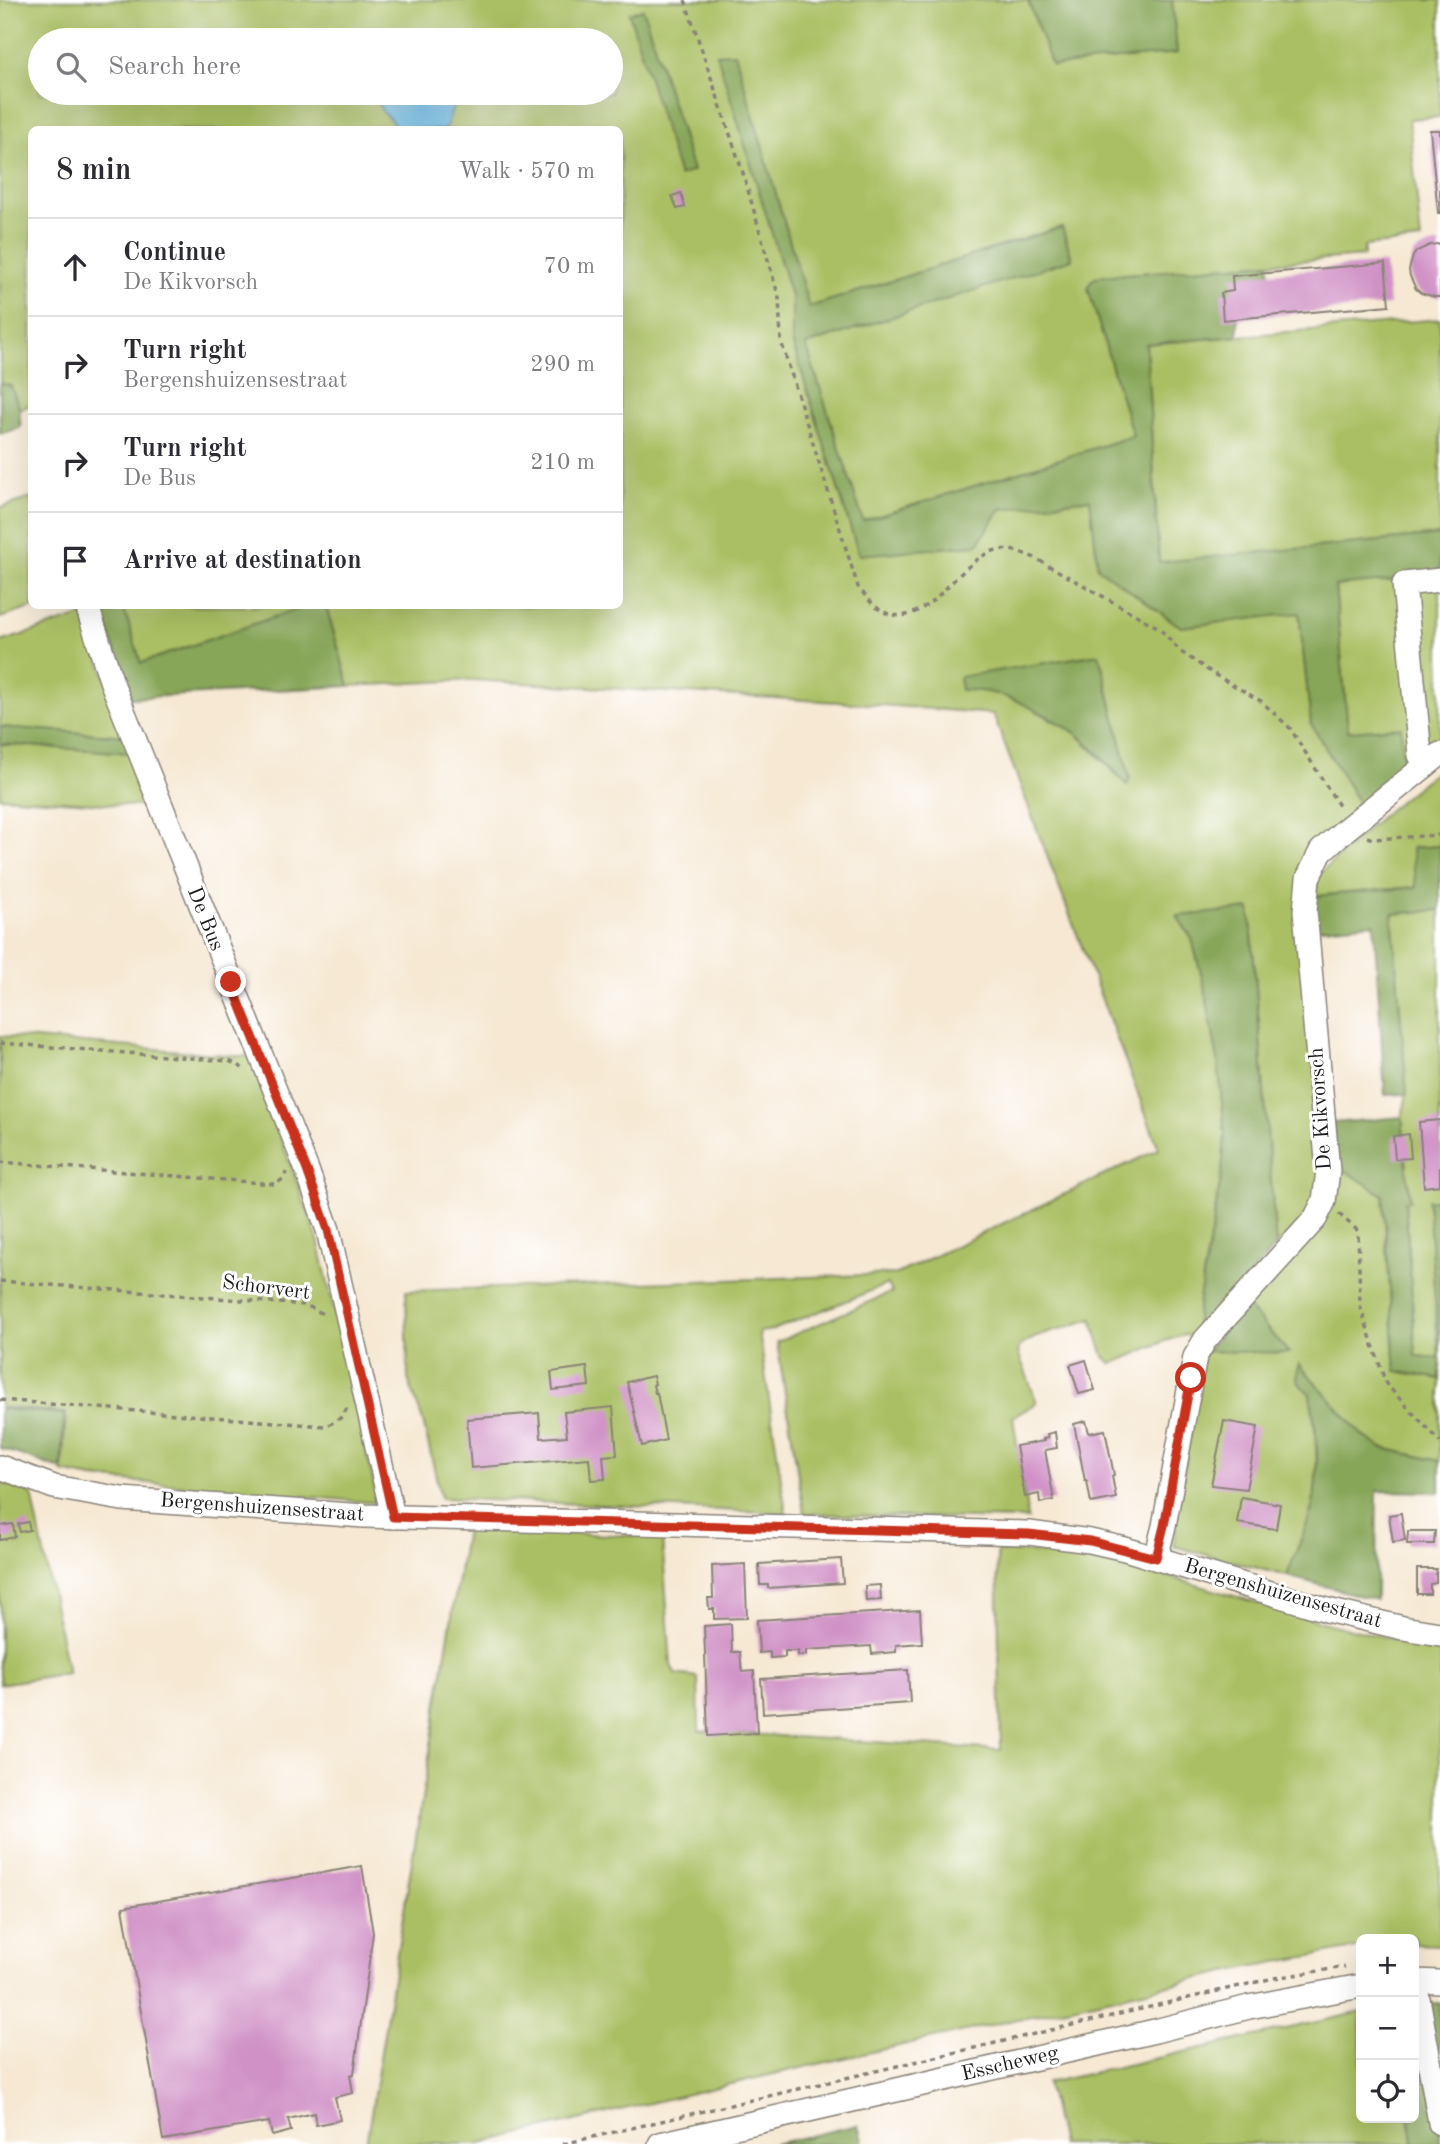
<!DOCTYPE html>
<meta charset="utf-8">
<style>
body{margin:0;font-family:"Old Standard TT",serif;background:#f7f7f7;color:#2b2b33}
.controls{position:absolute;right:21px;bottom:21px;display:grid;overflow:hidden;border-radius:10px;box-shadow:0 7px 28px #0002}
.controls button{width:63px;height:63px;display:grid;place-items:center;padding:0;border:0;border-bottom:2px solid #e1e1e2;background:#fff;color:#2b2b33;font:35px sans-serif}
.stop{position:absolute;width:21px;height:21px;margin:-16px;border:5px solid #c8321e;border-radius:50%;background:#fff}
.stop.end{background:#c8321e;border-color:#fff;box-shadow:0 2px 7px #0008}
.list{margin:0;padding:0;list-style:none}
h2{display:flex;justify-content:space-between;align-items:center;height:91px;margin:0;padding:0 28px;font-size:30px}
h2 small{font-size:23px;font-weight:400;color:#7c7c81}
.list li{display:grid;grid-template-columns:46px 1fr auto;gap:21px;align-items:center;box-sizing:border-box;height:98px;padding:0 28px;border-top:2px solid #e1e1e2}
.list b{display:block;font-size:26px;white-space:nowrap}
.list p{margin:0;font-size:23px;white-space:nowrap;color:#7c7c81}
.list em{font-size:23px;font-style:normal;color:#7c7c81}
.icon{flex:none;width:38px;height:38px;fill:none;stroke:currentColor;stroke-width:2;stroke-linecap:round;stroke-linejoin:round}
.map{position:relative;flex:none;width:1440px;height:2144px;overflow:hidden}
.search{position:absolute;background:#fff;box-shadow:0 7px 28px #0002;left:28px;top:28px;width:595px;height:77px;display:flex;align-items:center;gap:18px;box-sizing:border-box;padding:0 24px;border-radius:38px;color:#7c7c81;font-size:26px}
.panel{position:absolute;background:#fff;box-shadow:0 7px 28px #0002;left:28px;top:126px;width:595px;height:483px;border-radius:10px}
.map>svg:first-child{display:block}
.green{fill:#aabf63;stroke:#636e40;stroke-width:2;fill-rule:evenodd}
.forest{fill:#87a659;stroke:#52613a;stroke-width:2}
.water{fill:#6abae5;stroke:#436b80;stroke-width:2}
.building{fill:#d092c6}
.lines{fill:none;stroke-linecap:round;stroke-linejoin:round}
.minor-casing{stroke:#898278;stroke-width:26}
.path{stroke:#898278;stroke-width:3.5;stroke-dasharray:5 5;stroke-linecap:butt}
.minor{stroke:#fff;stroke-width:23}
.route{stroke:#c8321e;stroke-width:9}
.labels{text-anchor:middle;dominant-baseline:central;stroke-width:6;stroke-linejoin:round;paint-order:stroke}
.street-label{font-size:21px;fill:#1c1c1c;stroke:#fff}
</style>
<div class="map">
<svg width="1440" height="2144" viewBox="0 0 1440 2144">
<rect width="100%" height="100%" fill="#fff"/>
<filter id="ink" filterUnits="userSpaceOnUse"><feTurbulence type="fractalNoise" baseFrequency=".0143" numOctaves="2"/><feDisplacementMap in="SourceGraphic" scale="14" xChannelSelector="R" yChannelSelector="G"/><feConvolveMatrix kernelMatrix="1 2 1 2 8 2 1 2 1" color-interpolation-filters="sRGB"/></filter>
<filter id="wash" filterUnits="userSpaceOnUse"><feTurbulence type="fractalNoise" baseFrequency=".00686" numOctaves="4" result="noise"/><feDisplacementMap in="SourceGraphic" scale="28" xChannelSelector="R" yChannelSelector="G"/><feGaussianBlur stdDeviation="1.57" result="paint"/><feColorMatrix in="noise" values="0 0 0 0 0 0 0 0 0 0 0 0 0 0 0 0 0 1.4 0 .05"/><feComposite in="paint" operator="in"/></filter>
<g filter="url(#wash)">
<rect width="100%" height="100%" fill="#f6e8d3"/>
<g class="green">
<path d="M0 0H1028L1052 65 1177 53 1172 0H1440V117L1409 119 1421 240 1364 246V256L1100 276 1088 288 1133 436 863 521 806 345 1072 258 1061 227 808 308 735 54 792 299V341L859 555 1001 509 1091 499 1098 568 1181 627 1299 612 1311 724 1362 808 1307 854 1323 1188 1315 1207 1276 1246 1250 909 1178 917 1192 939 1204 985 1218 1060 1225 1135 1222 1173 1199 1299 1195 1337 1184 1335 1165 1341 1112 1364 1104 1357 1092 1319 1036 1337 1020 1346 1018 1352 1037 1403 1013 1417 1028 1519 857 1516 804 1513 777 1342 892 1292 888 1284 773 1330 759 1332 786 1513 441 1498 423 1421 408 1379 406 1291 897 1274 1159 1149 993 714 870 704 473 680 349 686 326 606H620V130H32L31 404 20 410 14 395 21 425 0 432ZM40 40H611V93H40ZM1099 654 1130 779 1127 785 1077 734 1024 704 999 694 980 690H961Z"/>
<path d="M1440 319V535L1159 563 1146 344Z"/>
<path d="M31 498 32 606H38L0 618V508Z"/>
<path d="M1440 576V746L1404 776 1348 731 1335 585Z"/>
<path d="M123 606H306L141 663Z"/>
<path d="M84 615 126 736 0 727V642Z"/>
<path d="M0 744 132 753 151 807 0 797Z"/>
<path d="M1440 768V846L1412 848 1416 887 1315 896 1319 874 1384 814Z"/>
<path d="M1440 910V1200L1428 1201 1439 1358 1416 1356 1405 1200H1410L1402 1117 1407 1094 1392 914Z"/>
<path d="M0 1036 251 1057 318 1240 378 1503 92 1478 62 1472 66 1413 0 1407Z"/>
<path d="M1335 1164 1383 1195 1396 1371 1440 1379V1461L1382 1448 1362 1435 1299 1365C1295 1383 1298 1382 1310 1394 1316 1427 1319 1471 1313 1504 1307 1528 1295 1553 1287 1576L1173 1546 1201 1360 1206 1351 1288 1352 1245 1304 1330 1207Z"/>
<path d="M0 1482 32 1494 68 1673 0 1684Z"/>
<path d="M466 1529 662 1537 671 1665 675 1674 698 1677 699 1731 1001 1750 997 1551 1049 1553 1081 1557 1156 1573 1329 1624 1440 1650V1945L1414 1944V1939H1361V1947L1249 1967 756 2078 476 2144H366Z"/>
<path d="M1361 2012V2118H1409L1414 2144H1061L1047 2083Z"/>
</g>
<g class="forest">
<path d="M1028 0H1172L1177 53 1052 66Z"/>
<path d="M643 9 693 171 679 176 629 13Z"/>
<path d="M735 53 809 307 1062 227 1072 259 806 345 863 521 1133 436 1088 288 1092 280 1100 276 1269 263 1272 309 1238 311V336L1146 344 1159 562 1440 535V576L1335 586 1348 731 1401 727 1404 776 1362 808 1311 724 1299 613 1181 627 1098 568 1090 499 1001 509 977 545 859 555 792 341V299L717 54Z"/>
<path d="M0 383 11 386 20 410V428L0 434Z"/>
<path d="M100 606H123L141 663 306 606H326L349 686 131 698Z"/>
<path d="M1099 654 1130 779 1127 785C1111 768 1096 748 1077 734 1069 728 1058 723 1049 717 1020 701 995 689 961 690L959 677Z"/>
<path d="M0 727 126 736 132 753 0 744Z"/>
<path d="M1440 846V910L1392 914 1407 1094 1385 1095 1374 923 1315 929V896L1416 887 1412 848Z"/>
<path d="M1250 909 1276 1246 1195 1337 1199 1299 1222 1173 1225 1135 1218 1060 1204 985 1192 939 1177 916Z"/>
<path d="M1402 1117 1410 1200 1405 1201 1416 1356 1439 1358 1428 1200H1440V1379L1396 1371 1383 1195 1335 1164 1333 1123Z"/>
<path d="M1245 1304 1289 1353 1206 1351Z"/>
<path d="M1299 1364 1362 1435 1382 1448 1440 1461V1492L1377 1491 1376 1600 1287 1576C1295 1553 1307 1528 1313 1504 1320 1469 1317 1428 1310 1394 1298 1382 1295 1383 1299 1364Z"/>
<path d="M0 1409 64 1414 61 1469 0 1448Z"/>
<path d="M1440 2003V2144H1414L1409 2118H1414V2004Z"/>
<path d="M858 2125 863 2144H774Z"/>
</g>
<path class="water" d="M376 93H458L445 130 399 129 382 111 375 98Z"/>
<g id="blocks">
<g class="building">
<path d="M1430 130H1440V213H1438Z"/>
<path d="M681 193 685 207 677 209 672 196Z"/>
<path d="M1437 244 1440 245V297H1435L1421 293 1416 289 1410 276 1409 270 1413 256 1417 251 1430 245Z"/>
<path d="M1385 263 1389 305 1223 320 1221 293 1233 291 1232 276Z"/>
<path d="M1440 1120V1185L1424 1187 1419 1122Z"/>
<path d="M1409 1134 1411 1158 1395 1159 1393 1136Z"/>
<path d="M1086 1360 1095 1390 1079 1394 1070 1365Z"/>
<path d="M587 1367 589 1386 553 1390 551 1372Z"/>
<path d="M653 1376 655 1384 653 1385 655 1393H657L666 1440 642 1446 627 1382Z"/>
<path d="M613 1407 617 1455 603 1456 605 1479 591 1480 589 1458 471 1468 467 1419 539 1413 541 1438 567 1436 564 1412Z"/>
<path d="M1086 1421 1089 1433 1105 1430 1114 1475 1112 1476 1116 1498 1091 1503 1087 1481H1085L1074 1424Z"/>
<path d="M1224 1421 1258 1427 1246 1489 1211 1485Z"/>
<path d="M1055 1432 1057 1448 1045 1450 1054 1500 1040 1503 1039 1494 1025 1497 1016 1446 1044 1441 1043 1439 1048 1438 1047 1434Z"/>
<path d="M1241 1497 1280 1504 1276 1529 1237 1523Z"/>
<path d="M1401 1513 1405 1540 1393 1542 1389 1515Z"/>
<path d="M28 1522 30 1530 20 1532 18 1524Z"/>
<path d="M13 1524 15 1537 0 1540V1526Z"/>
<path d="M1408 1531H1435L1434 1544H1407Z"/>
<path d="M841 1559 843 1583 768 1588V1585H760L759 1564Z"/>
<path d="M745 1564 747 1618 714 1619V1609H709L708 1598H713L712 1566Z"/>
<path d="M1417 1569H1436V1583L1430 1584V1594H1417Z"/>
<path d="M880 1585 881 1600 866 1601 865 1586Z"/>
<path d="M920 1610 922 1643 896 1645V1652L872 1654 871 1646 806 1650V1655L798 1656V1651H785V1657L770 1658V1652L759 1653 757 1620Z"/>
<path d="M731 1624 732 1652H740L742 1672 754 1671 757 1733 708 1736 704 1626Z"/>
<path d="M908 1670 910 1703 763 1713 761 1679Z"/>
<path d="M362 1866 373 1933 354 2074 350 2075 353 2093 335 2097 340 2120 316 2125 314 2113 288 2119 291 2131 272 2136 269 2122 163 2140 123 1907Z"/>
</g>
</g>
</g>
<g filter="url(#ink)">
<use href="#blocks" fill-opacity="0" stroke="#898278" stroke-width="2"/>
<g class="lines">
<g class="minor-casing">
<g id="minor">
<path d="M87 606 112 683 307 1170 328 1230 393 1517"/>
<path d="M1425 766 1420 755 1404 584 1440 580"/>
<path d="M0 1467 54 1487 122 1499 364 1516 1029 1533 1090 1541 1125 1549 1327 1610 1403 1628 1440 1634"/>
<path d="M1156 1558 1164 1526 1195 1357 1205 1340 1315 1219 1324 1201 1328 1171 1305 911 1308 878 1321 851 1345 830 1440 754"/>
<path d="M1414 1981 1440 1982"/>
<path d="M1415 1981 1440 2123"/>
<path d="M660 2144 1155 2031 1249 2007 1361 1986"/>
</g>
</g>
<g class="path">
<path d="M685 0 743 173 779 298 781 341 858 587C864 594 870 602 876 607 924 643 956 557 998 550 1011 548 1023 553 1035 558L1159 628 1181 652 1217 676 1261 701 1290 728 1341 809"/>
<path d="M1367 837 1373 839 1440 835"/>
<path d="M0 1043 229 1061 240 1066 245 1072"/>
<path d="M0 1162 275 1184 285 1178 286 1172"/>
<path d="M1339 1214 1358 1231 1360 1306 1386 1384 1440 1442"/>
<path d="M0 1281 306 1305 325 1315"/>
<path d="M0 1400 324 1426C335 1423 345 1417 347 1406"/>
<path d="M563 2144 1274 1978 1345 1967"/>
</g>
<use href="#minor" class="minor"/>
</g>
</g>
<g class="lines" filter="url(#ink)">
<path class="route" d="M231 982 307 1170 328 1230 393 1517 1029 1534 1090 1541 1156 1558 1164 1526 1191 1378"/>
</g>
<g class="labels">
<g class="street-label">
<text transform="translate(205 919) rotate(68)">De Bus</text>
<text transform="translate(1321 1109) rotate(-94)">De Kikvorsch</text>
<text transform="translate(266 1288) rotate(7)">Schorvert</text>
<text transform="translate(262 1508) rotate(4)">Bergenshuizensestraat</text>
<text transform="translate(1283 1594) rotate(16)">Bergenshuizensestraat</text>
<text transform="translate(1010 2064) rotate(-13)">Esscheweg</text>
</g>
</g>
</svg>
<div class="controls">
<button>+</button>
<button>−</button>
<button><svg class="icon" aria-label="locate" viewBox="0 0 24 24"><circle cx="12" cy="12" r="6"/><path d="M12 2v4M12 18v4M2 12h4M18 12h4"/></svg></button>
</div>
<div class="stop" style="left:1191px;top:1378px"></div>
<div class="stop end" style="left:231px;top:982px"></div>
<div class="search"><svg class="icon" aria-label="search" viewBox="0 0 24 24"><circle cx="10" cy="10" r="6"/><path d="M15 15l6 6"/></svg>Search here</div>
<section class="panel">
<h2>8 min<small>Walk · 570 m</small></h2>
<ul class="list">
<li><svg class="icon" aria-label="ahead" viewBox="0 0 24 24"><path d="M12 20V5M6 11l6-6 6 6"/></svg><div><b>Continue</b><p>De Kikvorsch</p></div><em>70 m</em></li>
<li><svg class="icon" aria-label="right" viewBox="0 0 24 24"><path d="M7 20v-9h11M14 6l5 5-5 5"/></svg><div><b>Turn right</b><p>Bergenshuizensestraat</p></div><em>290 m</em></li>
<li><svg class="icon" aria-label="right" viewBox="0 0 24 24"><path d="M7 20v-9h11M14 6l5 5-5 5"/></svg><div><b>Turn right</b><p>De Bus</p></div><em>210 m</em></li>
<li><svg class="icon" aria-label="arrive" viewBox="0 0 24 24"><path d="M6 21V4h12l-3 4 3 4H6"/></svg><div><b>Arrive at destination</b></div></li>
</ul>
</section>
</div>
